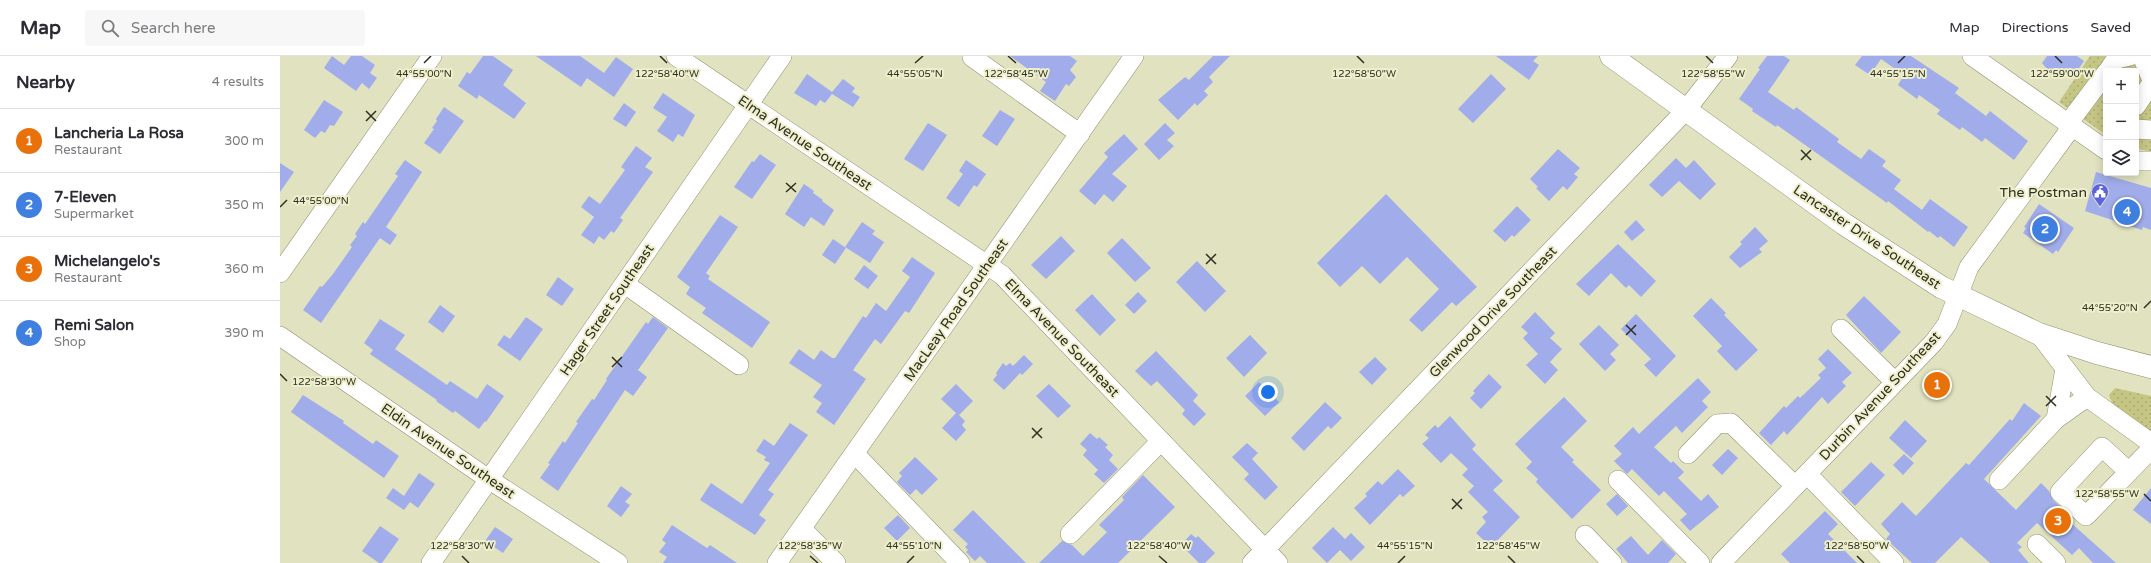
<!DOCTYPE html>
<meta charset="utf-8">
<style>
body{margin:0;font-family:"Varela Round",sans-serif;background:#f7f7f7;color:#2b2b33}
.controls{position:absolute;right:12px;top:12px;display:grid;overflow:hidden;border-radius:4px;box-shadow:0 2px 10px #0003}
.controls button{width:36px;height:36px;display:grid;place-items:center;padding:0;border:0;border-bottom:1px solid #e1e1e2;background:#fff;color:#2b2b33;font:20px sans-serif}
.you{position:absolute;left:988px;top:336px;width:14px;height:14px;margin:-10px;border:3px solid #fff;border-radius:50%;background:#1a73e8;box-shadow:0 0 0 6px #1a73e833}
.badge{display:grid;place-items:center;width:26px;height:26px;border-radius:50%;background:#2563eb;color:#fff;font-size:13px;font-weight:700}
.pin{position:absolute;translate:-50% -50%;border:2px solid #fff;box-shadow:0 1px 4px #0006}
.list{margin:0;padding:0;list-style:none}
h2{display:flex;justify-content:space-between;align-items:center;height:52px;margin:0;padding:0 16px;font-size:17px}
h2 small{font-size:13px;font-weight:400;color:#7c7c81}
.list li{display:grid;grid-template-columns:26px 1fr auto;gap:12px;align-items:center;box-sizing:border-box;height:64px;padding:0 16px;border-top:1px solid #e1e1e2}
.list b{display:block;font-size:15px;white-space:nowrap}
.list p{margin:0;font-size:13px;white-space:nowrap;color:#7c7c81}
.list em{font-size:13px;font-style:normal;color:#7c7c81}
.icon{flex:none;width:22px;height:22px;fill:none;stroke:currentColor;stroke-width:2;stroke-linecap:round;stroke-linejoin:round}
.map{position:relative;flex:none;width:1871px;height:507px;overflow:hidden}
header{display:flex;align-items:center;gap:24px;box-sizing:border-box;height:56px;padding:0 20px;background:#fff;border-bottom:1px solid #e1e1e2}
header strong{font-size:19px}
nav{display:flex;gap:22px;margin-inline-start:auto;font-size:14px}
.search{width:280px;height:36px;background:#f7f7f7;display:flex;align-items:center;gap:10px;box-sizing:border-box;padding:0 14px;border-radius:4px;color:#7c7c81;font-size:15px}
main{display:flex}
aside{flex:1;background:#fff}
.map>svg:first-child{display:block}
.grass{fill:url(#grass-dots)}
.building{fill:#a1adea}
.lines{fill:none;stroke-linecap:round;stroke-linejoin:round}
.minor-casing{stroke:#909170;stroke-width:20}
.major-casing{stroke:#909170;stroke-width:23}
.minor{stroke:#fff;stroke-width:19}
.major{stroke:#fff;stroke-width:22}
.ticks{fill:none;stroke:#2f2f22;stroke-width:1.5}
.labels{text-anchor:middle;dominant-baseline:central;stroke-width:4;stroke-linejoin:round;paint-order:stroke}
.street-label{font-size:14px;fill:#2f2f22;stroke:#eeefcc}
.poi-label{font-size:14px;fill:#2f2f22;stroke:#eeefcc;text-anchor:end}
.ticks-label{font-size:10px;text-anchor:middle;fill:#2f2f22;stroke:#eeefcc;stroke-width:4;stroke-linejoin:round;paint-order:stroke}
</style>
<header>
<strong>Map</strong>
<div class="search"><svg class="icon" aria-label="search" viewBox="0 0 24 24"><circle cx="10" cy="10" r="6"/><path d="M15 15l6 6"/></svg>Search here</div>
<nav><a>Map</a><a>Directions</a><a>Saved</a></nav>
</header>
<main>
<aside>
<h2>Nearby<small>4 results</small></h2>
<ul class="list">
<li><span class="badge" style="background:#e8710a">1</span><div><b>Lancheria La Rosa</b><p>Restaurant</p></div><em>300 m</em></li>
<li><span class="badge" style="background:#3f7fe0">2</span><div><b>7-Eleven</b><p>Supermarket</p></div><em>350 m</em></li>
<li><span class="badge" style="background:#e8710a">3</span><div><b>Michelangelo's</b><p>Restaurant</p></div><em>360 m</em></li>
<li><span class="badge" style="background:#3f7fe0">4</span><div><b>Remi Salon</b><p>Shop</p></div><em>390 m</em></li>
</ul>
</aside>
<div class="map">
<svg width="1871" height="507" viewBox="0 0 1871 507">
<defs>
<pattern id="grass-dots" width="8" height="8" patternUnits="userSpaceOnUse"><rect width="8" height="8" fill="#c5c684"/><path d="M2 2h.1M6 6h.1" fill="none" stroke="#aaaa72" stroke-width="1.8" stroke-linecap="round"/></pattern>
</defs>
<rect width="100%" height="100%" fill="#e1e2bf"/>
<g class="grass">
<path d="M1810 0H1871V96L1856 92V15H1826V79L1779 46Z"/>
<path d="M1835 332 1871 340V377L1833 349 1829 339Z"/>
</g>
<g class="building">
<path d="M52 0 64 9 71 0H82L95 9 90 17 97 22 89 33 82 27 76 35 44 12Z"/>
<path d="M203 0H213L233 14 223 29 246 47 234 63 199 39 197 43 178 30 187 16 190 18Z"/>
<path d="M256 0H300L324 17 336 1 353 13 334 41 307 22 301 31Z"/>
<path d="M730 0H790L797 5 790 14 796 21 789 30 786 28 775 45 760 35 766 26Z"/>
<path d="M933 0H950L929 21 933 26 924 35 928 39 917 50 915 47 898 64 878 44 905 21 909 24Z"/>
<path d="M1216 0H1258L1253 5 1259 9 1249 24Z"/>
<path d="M1487 0H1504L1510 4 1488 36 1514 54 1516 51 1559 83 1557 86 1581 103 1589 93 1606 105 1602 110 1621 124 1614 133 1642 154 1650 143 1688 171 1674 191 1660 180 1658 182 1649 175 1648 176 1608 145 1607 147 1497 69 1496 71 1472 55 1473 53 1459 43 1480 13 1478 12Z"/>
<path d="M1582 0H1631L1679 32 1675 37 1706 60 1710 55 1748 85 1734 104 1705 82 1702 86 1682 71 1680 74 1657 58 1660 54 1639 39 1637 43 1618 29 1624 19 1601 3 1590 19 1575 9Z"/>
<path d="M1767 0H1797L1804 5 1792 23 1778 14 1775 18 1768 14 1762 7Z"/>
<path d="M527 18 552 36 563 23 575 32 572 36 580 41 573 51 552 38 545 47 540 44 536 50 514 37Z"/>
<path d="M1211 18 1226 33 1193 67 1178 53Z"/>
<path d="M383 37 415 59 403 81 398 78 393 86 377 75 387 61 373 52Z"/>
<path d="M44 44 63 56 54 70 50 69 45 77 41 75 35 82 24 74Z"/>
<path d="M344 47 356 56 346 71 333 63Z"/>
<path d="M164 51 184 65 160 98 144 87 154 73 152 72 157 65 156 63Z"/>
<path d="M720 54 735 63 717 90 702 80Z"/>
<path d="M648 67 667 79 643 115 624 103Z"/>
<path d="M885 67 895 77 887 84 894 90 879 104 864 88Z"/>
<path d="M844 78 858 93 832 118 847 130 833 146 824 138 815 149 799 135 828 101 824 97Z"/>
<path d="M356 90 372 102 365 111 373 116 340 162 343 164 334 177 331 175 324 184 319 180 314 188 301 179 314 161 301 151 309 140 320 148 345 114 341 111Z"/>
<path d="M1278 93 1300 112 1294 118 1298 121 1287 134 1283 130 1269 145 1256 132 1258 131 1250 123Z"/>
<path d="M480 98 496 109 472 143 454 131 472 105 474 106Z"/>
<path d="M1396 102 1406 112 1414 104 1436 128 1420 144 1399 125 1382 141 1369 129Z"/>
<path d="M125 104 142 116 106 171 117 179 110 189 100 182 41 267 23 254 40 230 42 231 53 218 72 191 70 189 77 180 75 178 83 166 85 168 118 120 115 118Z"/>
<path d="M686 104 706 118 697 131 694 129 679 151 666 142 683 118 679 115Z"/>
<path d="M0 107 14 116 0 136Z"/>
<path d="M1816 116 1871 132V174L1863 171 1862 174 1805 155Z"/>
<path d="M524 128 534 135 533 137 543 144 542 145 554 154 544 170 531 161 524 171 505 158Z"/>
<path d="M1106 138 1197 231 1176 250 1172 246 1142 276 1129 264 1159 233 1127 201 1100 228 1082 210 1060 231 1037 207Z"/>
<path d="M1759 148 1794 172 1778 196 1776 194 1773 198 1743 177 1746 172 1744 171Z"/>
<path d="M1237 150 1251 164 1234 181 1232 179 1225 186 1213 175Z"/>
<path d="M440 159 458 171 426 217 430 220 428 223 490 266 472 292 422 257 426 252 406 238 410 231 397 221Z"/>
<path d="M1356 164 1365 174 1352 185 1344 176Z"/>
<path d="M582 166 595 175 592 178 604 186 590 207 565 191Z"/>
<path d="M1475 171 1488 185 1479 193 1482 196 1460 212 1449 201 1462 188 1460 186Z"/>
<path d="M781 180 795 195 766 223 751 209Z"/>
<path d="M842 182 871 212 855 226 827 197Z"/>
<path d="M553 183 566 192 555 208 542 199Z"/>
<path d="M1338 188 1376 225 1361 241 1349 229 1346 232 1331 217 1309 240 1296 228Z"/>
<path d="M632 201 655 217 629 257 625 255 601 288 595 283 573 314 586 323 554 369 536 356 542 347 533 341 542 329 509 307 519 293 534 304 541 294 552 302H555L583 260 586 262 596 247 606 255 630 221 622 215Z"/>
<path d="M917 205 946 235 925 256 896 226Z"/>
<path d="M584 209 598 220 588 233 574 223Z"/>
<path d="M278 221 294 233 282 250 266 239Z"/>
<path d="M858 236 867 245 854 258 845 249Z"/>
<path d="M812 238 836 264 820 280 795 254Z"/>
<path d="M1584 240 1621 276 1601 297 1566 259Z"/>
<path d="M1431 242 1446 257 1444 259 1478 294 1456 315 1437 295 1442 290 1413 260Z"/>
<path d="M160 249 175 260 163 277 148 266Z"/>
<path d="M1255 256 1275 277 1270 282 1282 293 1270 306 1278 314 1265 328 1246 309 1258 298 1243 282 1248 277 1241 271Z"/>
<path d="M1356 258 1396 300 1376 321 1364 309 1371 303 1341 273Z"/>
<path d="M246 261 263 273 240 305 217 289 224 279 230 283Z"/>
<path d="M373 261 388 272 358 314 367 321 353 340 345 334 278 435 260 422 270 408 268 407 283 385 285 387 298 367 296 366 312 343 314 344 327 324 326 323 366 266 368 268Z"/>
<path d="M100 263 125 279 115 293 167 329 170 325 197 343 207 328 224 340 206 366 205 365 199 373 175 355 173 357 156 345 157 344 90 298 93 294 84 287Z"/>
<path d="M1319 269 1339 289 1330 298 1336 304 1325 315 1299 288Z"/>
<path d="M970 279 987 297 964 321 946 302Z"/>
<path d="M1548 293 1572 317 1562 326 1566 330 1548 348 1542 341 1507 379 1504 375 1491 389 1479 377 1504 350 1506 352 1518 340 1520 342 1541 322 1538 319 1546 312 1538 303Z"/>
<path d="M876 295 918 339 913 345 926 358 914 370 902 358 905 354 877 325 871 330 855 315Z"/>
<path d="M744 299 753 308 742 319 740 317 724 334 713 324 717 319 716 317 723 307 726 310 730 307 733 310Z"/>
<path d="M1095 301 1107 313 1092 329 1079 316Z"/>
<path d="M1209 318 1222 331 1201 353 1190 342 1195 337 1193 335Z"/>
<path d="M1418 322 1431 336 1422 345 1428 351 1402 377 1396 370 1374 391 1391 407 1393 405 1404 416 1398 422 1421 445 1428 438 1439 451 1410 475 1400 464 1407 458 1384 435 1379 440 1352 413 1347 418 1334 405 1342 398 1334 390 1353 371 1359 378Z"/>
<path d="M979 326 999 346 985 360 965 340Z"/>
<path d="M676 328 693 345 679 359 685 365 682 369 686 374 676 385 662 372 676 357 661 343Z"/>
<path d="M769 328 791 350 778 362 756 340Z"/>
<path d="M23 339 64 365 63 367 93 388 96 384 119 400 104 422 11 356Z"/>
<path d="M1284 341 1307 365 1281 391 1294 404 1292 406 1321 434 1292 463 1256 426 1258 423 1246 412 1252 406 1235 388Z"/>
<path d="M1045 346 1062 362 1051 373 1048 370 1024 395 1011 382Z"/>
<path d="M1744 347 1761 360 1704 423 1736 454 1761 427 1769 435 1773 444 1793 463 1790 466 1836 507H1813L1799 492 1792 499 1757 467 1737 487 1742 491 1738 494 1749 507H1710L1681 481 1655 507H1632L1606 483 1610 478 1601 468 1622 446 1636 460 1686 407 1689 409 1730 363 1732 365Z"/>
<path d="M1170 360 1196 389 1192 393 1223 425 1213 434 1240 461 1211 491 1196 477 1206 466 1202 461 1208 456 1188 436 1194 430 1182 419 1188 413 1171 397 1161 407 1142 388 1149 382 1145 379 1155 369 1158 372Z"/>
<path d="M1625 364 1647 385 1631 402 1609 382Z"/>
<path d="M510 367 528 379 488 434 494 438 479 459 486 464 475 479 420 444 431 427 462 448 490 407 484 404 486 401 476 395 484 383 494 390Z"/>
<path d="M810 377 817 383 819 381 828 389 825 391 833 399 829 404 838 413 824 427 814 418 818 414 803 399 807 394 800 388Z"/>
<path d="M967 387 978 397 972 403 998 431 985 444 964 423 969 418 952 401Z"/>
<path d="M1448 393 1458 402 1442 419 1432 409Z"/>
<path d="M1624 398 1634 407 1623 419 1613 409Z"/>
<path d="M635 401 658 423 642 439 636 433 630 439 617 426 622 420 619 417Z"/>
<path d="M1591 406 1605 419 1575 450 1561 436Z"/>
<path d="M1118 413 1135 430 1123 441 1120 438 1090 469 1074 452 1087 440 1085 438 1098 425 1102 429Z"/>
<path d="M139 417 155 428 138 452 130 446 124 454 106 442 113 432 124 440Z"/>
<path d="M863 419 895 451 838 507H759L782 485 792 489 803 500 827 476 819 469 844 444 842 441Z"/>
<path d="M341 430 352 438 345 446 350 449 341 461 327 450Z"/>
<path d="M1871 432V468L1853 454Z"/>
<path d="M1337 438 1348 450 1337 460 1326 448Z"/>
<path d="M693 454 746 507H707L700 500 695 505 686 496 688 494 685 491 688 488 673 474Z"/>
<path d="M1545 455 1558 468 1548 478 1577 507H1510L1501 498Z"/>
<path d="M618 459 630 472 617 485 604 472Z"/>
<path d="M392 469 427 492 430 489 457 507H383L387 501 379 496 386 487 382 484Z"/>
<path d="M100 470 119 483 102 507H99L82 495Z"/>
<path d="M215 471 233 483 223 497 205 485Z"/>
<path d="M1053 471 1065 483 1071 477 1085 491 1071 505 1060 494 1047 507 1032 492Z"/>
<path d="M911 478 916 482 918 480 935 497 925 507H919L901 489Z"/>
<path d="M1351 480 1368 499 1382 484 1396 498 1388 507H1348L1336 493Z"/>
</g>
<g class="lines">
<g class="minor-casing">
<g id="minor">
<path d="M396 0 722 219 998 507"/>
<path d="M1692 0 1826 94"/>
<path d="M1862 0 1871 22"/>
<path d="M692 1 800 78"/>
<path d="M1828 15 1836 3 1850 0"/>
<path d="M1856 50 1871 28"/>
<path d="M1787 69 1826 17"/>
<path d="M1856 73 1871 74"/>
<path d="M1856 105H1871"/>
<path d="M0 217 152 0"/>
<path d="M345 228 459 309"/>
<path d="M1561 273 1615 326"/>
<path d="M1759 278 1807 341 1871 387"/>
<path d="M0 280 210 424 338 507"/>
<path d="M1785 313 1776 363 1807 341"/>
<path d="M575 398 680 507"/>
<path d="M1408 398 1437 368 1451 367 1515 430"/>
<path d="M1849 416 1822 391 1780 436 1806 460 1871 393"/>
<path d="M1527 418 1614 507"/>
<path d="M1338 424 1420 507"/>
<path d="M1719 424 1776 363"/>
<path d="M522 473 556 507"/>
<path d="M790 478 881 385"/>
<path d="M1305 479 1332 507"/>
<path d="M1757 488 1776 507"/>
<path d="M151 507 502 0"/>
<path d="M497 507 854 0"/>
<path d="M972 507 1406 54 1448 0"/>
<path d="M1441 507 1654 286 1667 268 1689 211 1791 72"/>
</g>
</g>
<g class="major-casing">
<path id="major" d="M1331 0 1564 168 1661 231 1759 278 1817 297 1871 311"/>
</g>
<use href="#minor" class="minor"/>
<use href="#major" class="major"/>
</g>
<path class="ticks" d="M380 0 387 7M728 0 736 7M1077 0 1084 7M1426 0 1433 7M1775 0 1782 7M144 7 151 0M635 7 643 0M1618 7 1625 0M86 55 96 65M86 65 96 55M1521 94 1531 104M1521 104 1531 94M506 127 516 136M506 136 516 127M0 151 7 144M926 198 936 208M926 208 936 198M1864 252 1871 245M1346 269 1356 279M1346 279 1356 269M332 301 342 311M332 311 342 301M0 318 7 325M1766 340 1776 350M1766 350 1776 340M752 372 762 382M752 382 762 372M1864 438 1871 445M1172 443 1182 453M1172 453 1182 443M182 500 189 507M530 500 538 507M879 500 887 507M1228 500 1235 507M1577 500 1584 507M627 507 634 500M1118 507 1125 500"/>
<defs>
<g id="civic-pin" transform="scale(0.9)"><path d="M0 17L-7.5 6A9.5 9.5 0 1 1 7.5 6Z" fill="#5c64dc" stroke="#eeefcc"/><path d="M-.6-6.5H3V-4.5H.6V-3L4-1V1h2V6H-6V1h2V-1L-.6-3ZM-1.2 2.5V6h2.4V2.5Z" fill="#fff"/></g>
</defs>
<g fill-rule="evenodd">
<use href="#civic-pin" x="1820" y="136"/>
</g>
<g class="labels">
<g class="street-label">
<text transform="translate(525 87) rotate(34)">Elma Avenue Southeast</text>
<text transform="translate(1587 181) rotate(34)">Lancaster Drive Southeast</text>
<text transform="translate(327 254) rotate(-56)">Hager Street Southeast</text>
<text transform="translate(676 254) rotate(-55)">MacLeay Road Southeast</text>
<text transform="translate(1213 256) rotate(-46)">Glenwood Drive Southeast</text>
<text transform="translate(782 282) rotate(46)">Elma Avenue Southeast</text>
<text transform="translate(1600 340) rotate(-47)">Durbin Avenue Southeast</text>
<text transform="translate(168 395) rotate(34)">Eldin Avenue Southeast</text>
</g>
<g class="poi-label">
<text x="1807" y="136">The Postman</text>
</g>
</g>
<g class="ticks-label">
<text x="1782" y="21">122°59'00"W</text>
<text x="144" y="21">44°55'00"N</text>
<text x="387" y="21">122°58'40"W</text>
<text x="635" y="21">44°55'05"N</text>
<text x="736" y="21">122°58'45"W</text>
<text x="1084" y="21">122°58'50"W</text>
<text x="1433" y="21">122°58'55"W</text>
<text x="1618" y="21">44°55'15"N</text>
<text x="41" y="148">44°55'00"N</text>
<text x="1830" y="255">44°55'20"N</text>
<text x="44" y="329">122°58'30"W</text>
<text x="1827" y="441">122°58'55"W</text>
<text x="182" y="493">122°58'30"W</text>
<text x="530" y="493">122°58'35"W</text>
<text x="634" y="493">44°55'10"N</text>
<text x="879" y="493">122°58'40"W</text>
<text x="1125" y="493">44°55'15"N</text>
<text x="1228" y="493">122°58'45"W</text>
<text x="1577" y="493">122°58'50"W</text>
</g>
</svg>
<div class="controls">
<button>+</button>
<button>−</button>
<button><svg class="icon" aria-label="layers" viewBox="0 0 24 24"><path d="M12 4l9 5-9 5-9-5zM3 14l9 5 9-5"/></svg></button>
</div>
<div class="you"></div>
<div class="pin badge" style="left:1657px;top:329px;background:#e8710a">1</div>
<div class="pin badge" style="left:1765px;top:173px;background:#3f7fe0">2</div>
<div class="pin badge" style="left:1778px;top:465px;background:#e8710a">3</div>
<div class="pin badge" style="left:1847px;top:156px;background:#3f7fe0">4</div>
</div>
</main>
